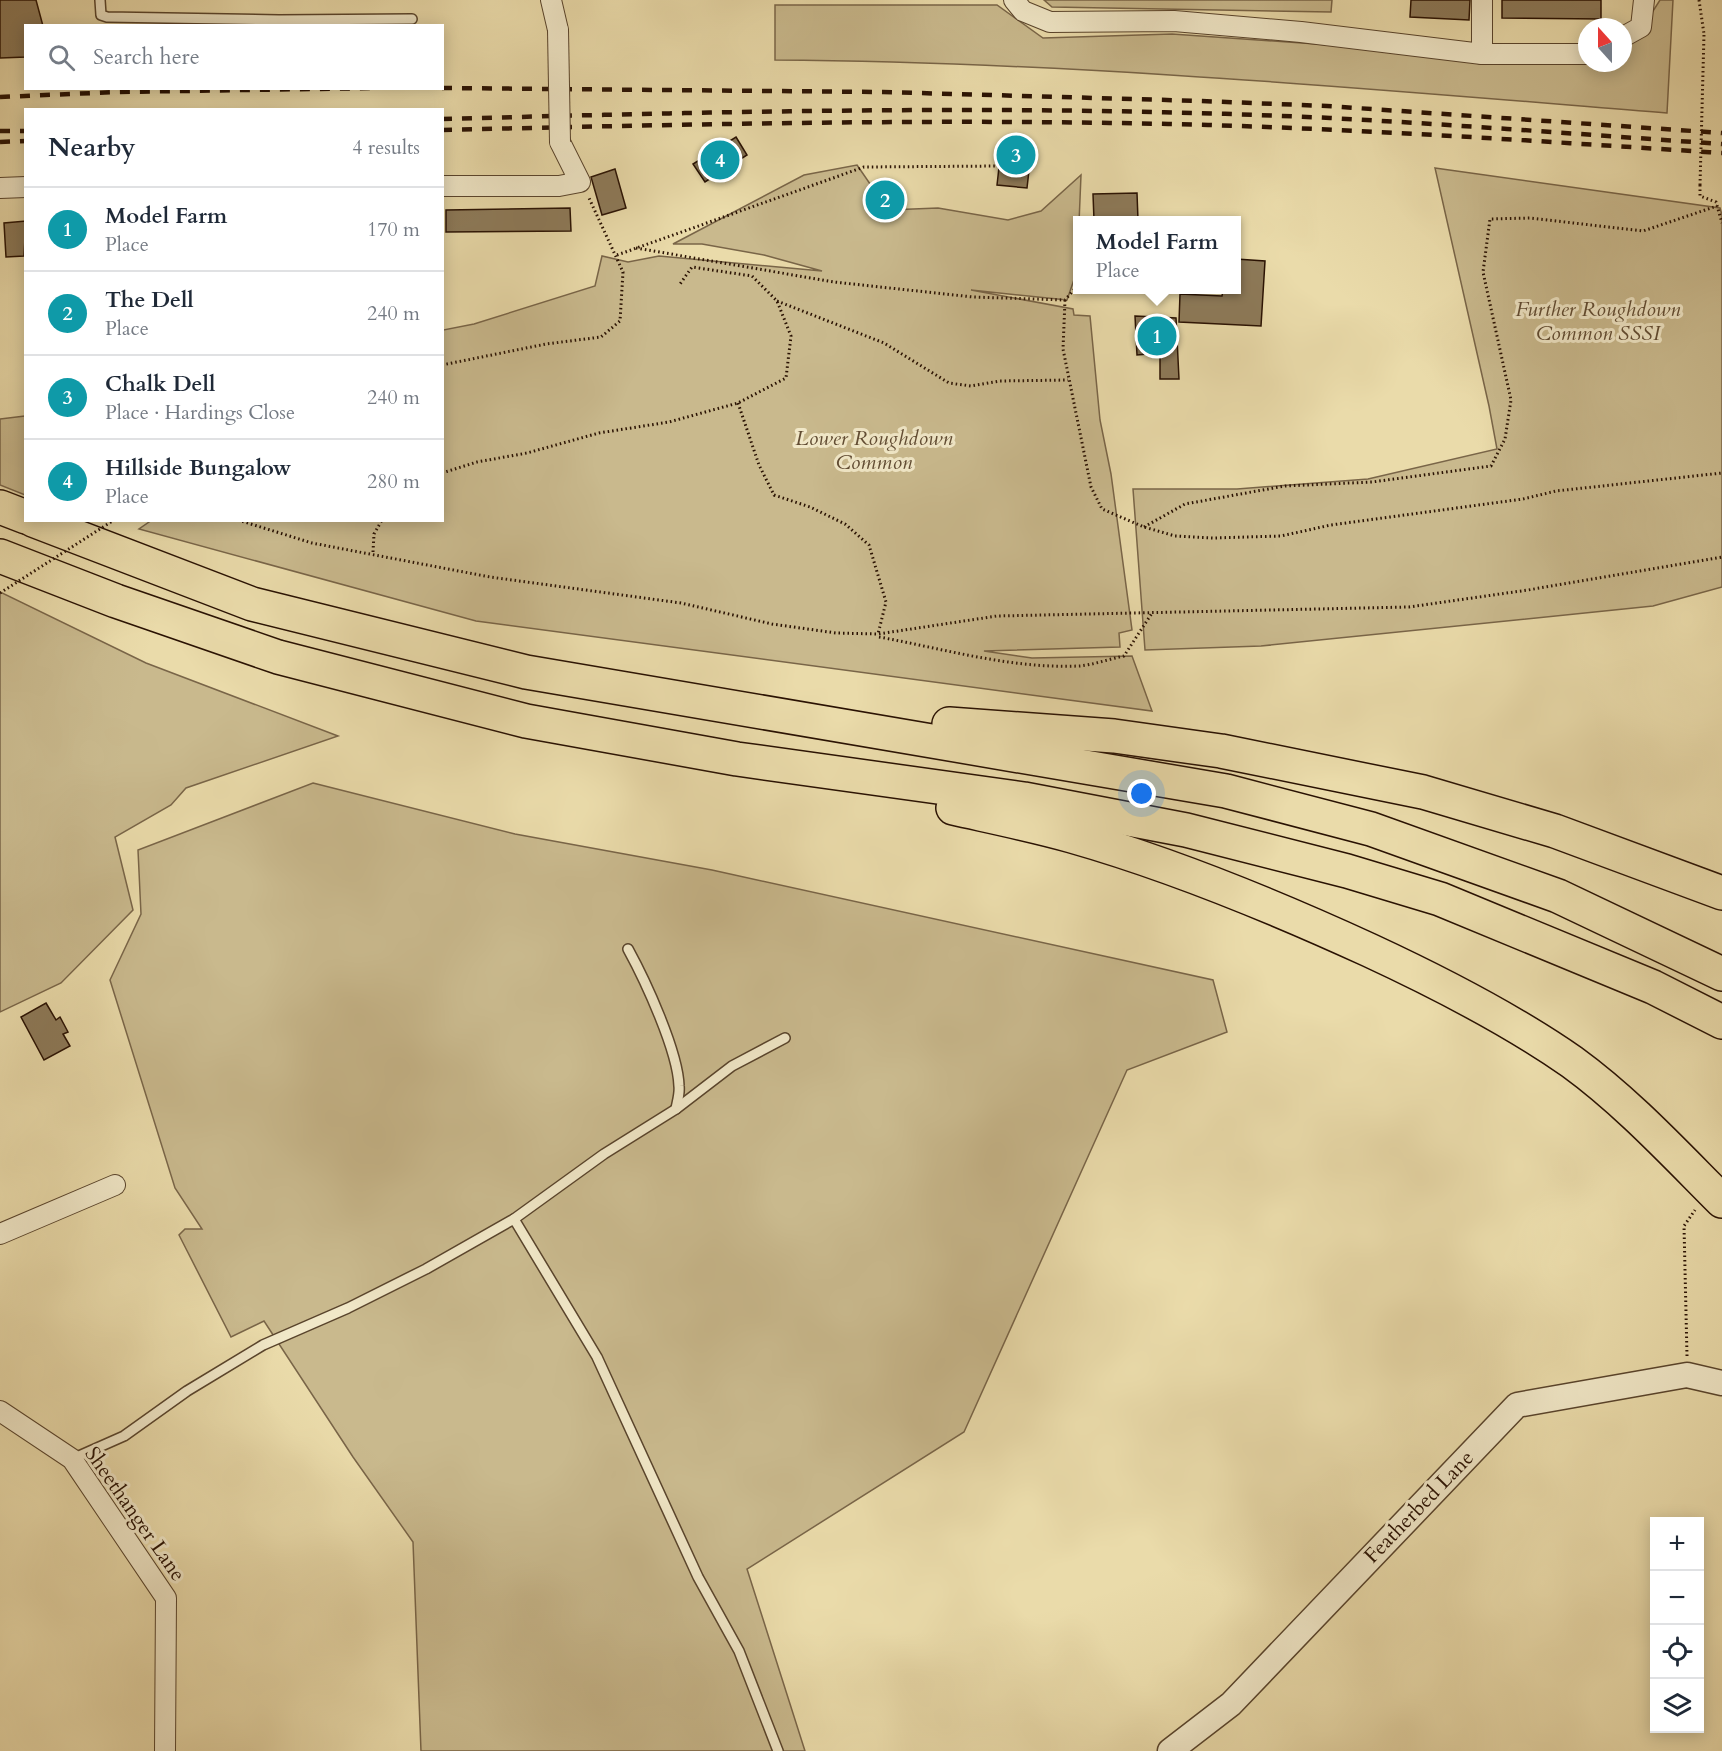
<!DOCTYPE html>
<meta charset="utf-8">
<style>
body{margin:0;font-family:Cardo,serif;background:#f2f2f3;color:#1f2937}
.controls{position:absolute;right:18px;bottom:18px;display:grid;overflow:hidden;border-radius:0px;box-shadow:0 3px 15px #0003}
.controls button{width:54px;height:54px;display:grid;place-items:center;padding:0;border:0;border-bottom:2px solid #e0e1e3;background:#fff;color:#1f2937;font:30px sans-serif}
.compass{position:absolute;left:1578px;top:18px;width:54px;height:54px;border-radius:50%;background:#fff;box-shadow:0 3px 15px #0003;rotate:339deg}
.you{position:absolute;left:1142px;top:794px;width:21px;height:21px;margin:-15px;border:4px solid #fff;border-radius:50%;background:#1a73e8;box-shadow:0 0 0 9px #1a73e833}
.badge{display:grid;place-items:center;width:39px;height:39px;border-radius:50%;background:#0b8043;color:#fff;font-size:20px;font-weight:700}
.pin{position:absolute;translate:-50% -50%;border:3px solid #fff;box-shadow:0 2px 6px #0006}
.popup{position:absolute;left:1073px;top:216px;width:168px;height:78px;box-sizing:border-box;display:grid;place-content:center;border-radius:0px;background:#fff;filter:drop-shadow(0 2px 4px #0005);font-size:20px;white-space:nowrap;color:#747a83}
.popup b{font-size:22px;color:#1f2937}
.popup::after{content:'';position:absolute;left:50%;top:100%;margin-left:-12px;border:12px solid transparent;border-top-color:#fff}
.list{margin:0;padding:0;list-style:none}
h2{display:flex;justify-content:space-between;align-items:center;height:78px;margin:0;padding:0 24px;font-size:26px}
h2 small{font-size:20px;font-weight:400;color:#747a83}
.list li{display:grid;grid-template-columns:39px 1fr auto;gap:18px;align-items:center;box-sizing:border-box;height:84px;padding:0 24px;border-top:2px solid #e0e1e3}
.list b{display:block;font-size:22px;white-space:nowrap}
.list p{margin:0;font-size:20px;white-space:nowrap;color:#747a83}
.list em{font-size:20px;font-style:normal;color:#747a83}
.icon{flex:none;width:33px;height:33px;fill:none;stroke:currentColor;stroke-width:2;stroke-linecap:round;stroke-linejoin:round}
.map{position:relative;flex:none;width:1722px;height:1751px;overflow:hidden}
.search{position:absolute;background:#fff;box-shadow:0 3px 15px #0003;left:24px;top:24px;width:420px;height:66px;display:flex;align-items:center;gap:15px;box-sizing:border-box;padding:0 21px;border-radius:0px;color:#747a83;font-size:22px}
.panel{position:absolute;background:#fff;box-shadow:0 3px 15px #0003;left:24px;top:108px;width:420px;height:414px;border-radius:0px}
.map>svg:first-child{display:block}
.green{fill:#c9b98d;stroke:#796548;stroke-width:1.5}
.building{fill:#8d7a59;stroke:#291102;stroke-width:1.5}
.lines{fill:none;stroke-linecap:round;stroke-linejoin:round}
.service-casing{stroke:#59442c;stroke-width:12}
.minor-casing{stroke:#59442c;stroke-width:22}
.tertiary-casing{stroke:#59442c;stroke-width:27}
.trunk-casing{stroke:#291102;stroke-width:36}
.path{stroke:#291102;stroke-width:3;stroke-dasharray:1.5 3;stroke-linecap:butt}
.service{stroke:#f1e8c8;stroke-width:9}
.minor{stroke:#f1e8c8;stroke-width:20}
.tertiary{stroke:#f1e8c8;stroke-width:24}
.trunk{stroke:#eadbaa;stroke-width:33}
.rail{stroke:#291102;stroke-width:4.5;stroke-dasharray:10 10;stroke-linecap:butt}
.minor-bridge-casing{stroke:#59442c;stroke-width:22;stroke-linecap:butt}
.path-bridge{stroke:#291102;stroke-width:3;stroke-dasharray:1.5 3;stroke-linecap:butt}
.minor-bridge{stroke:#f1e8c8;stroke-width:20}
.labels{text-anchor:middle;dominant-baseline:central;stroke-width:6;stroke-linejoin:round;paint-order:stroke}
.park-label{font-size:21px;font-style:italic;fill:#614c33;stroke:#f1e8c8}
.street-label{font-size:21px;fill:#291102;stroke:#f1e8c8}
</style>
<div class="map">
<svg width="1722" height="1751" viewBox="0 0 1722 1751">
<rect width="100%" height="100%" fill="#eadbaa"/>
<filter id="stains"><feTurbulence type="fractalNoise" baseFrequency=".00333" numOctaves="4"/><feColorMatrix values="0 0 0 0 .2 0 0 0 0 .09 0 0 0 0 .02 0 0 0 .5 -.17"/></filter>
<radialGradient id="worn" r=".72"><stop offset=".6" stop-color="#630" stop-opacity="0"/><stop offset="1" stop-color="#630" stop-opacity=".3"/></radialGradient>
<g class="green">
<path d="M1044 0H1332L1331 12 1052 7Z"/>
<path d="M1660 0H1673L1667 113C1370 89 1073 62 775 60V5H997L1043 38 1172 34 1587 63H1623V45L1636 38Z"/>
<path d="M857 165 888 210 938 208 1008 220 1041 211 1081 175 1077 271 1067 300 971 290 1073 309 1074 315 1090 316 1100 420 1111 474 1132 630 1119 633 1120 647 984 651 1032 658 1132 656 1152 711 476 621 139 529 152 520H442L443 330 474 324 595 286 602 256 628 262 659 256 822 271 764 255 702 244H673L804 175Z"/>
<path d="M1435 168 1720 208 1722 215V587L1653 606 1261 646 1145 650 1133 489H1237L1368 479 1497 449 1489 406Z"/>
<path d="M25 416H26L25 495 0 485V419Z"/>
<path d="M0 592 146 663 338 736 186 788 171 805 115 837 133 910 61 983 0 1012Z"/>
<path d="M313 783 515 834 712 870 1213 980 1227 1032 1127 1070 964 1432 747 1569 805 1751H421L413 1542 353 1457 264 1321 231 1337 179 1235 185 1229H202L175 1188 110 980 141 914 138 850Z"/>
</g>
<g class="building">
<path d="M0 0H36L43 26H26V57L0 58Z"/>
<path d="M1411 0H1470L1469 20 1410 17Z"/>
<path d="M1502 0H1601V19L1502 18Z"/>
<path d="M736 137 747 155 705 182 693 164Z"/>
<path d="M1002 141 1032 144 1027 188 997 185Z"/>
<path d="M615 169 626 208 602 215 591 177Z"/>
<path d="M887 182 900 210 883 218 870 190Z"/>
<path d="M1137 193 1138 220H1094L1093 194Z"/>
<path d="M570 208 571 231 446 232V210Z"/>
<path d="M26 221 24 256 6 257 4 223Z"/>
<path d="M1236 259 1265 261 1261 326 1179 322 1180 294 1222 296 1223 290H1236Z"/>
<path d="M1135 316 1176 318 1179 379H1160V353L1137 355Z"/>
<path d="M46 1003 56 1020 60 1017 68 1032 63 1034 70 1046 44 1060 21 1017Z"/>
</g>
<g class="lines">
<g class="service-casing">
<g id="service">
<path d="M100 0 101 15 107 17 279 20 412 19"/>
<path d="M628 949C645 980 678 1051 679 1086 680 1094 677 1102 676 1109"/>
<path d="M514 1219 604 1154 676 1109 732 1066 785 1038"/>
<path d="M72 1459 124 1436 187 1391 263 1345 348 1308 426 1269 514 1219 597 1357 698 1577 739 1651 778 1751"/>
</g>
</g>
<g class="minor-casing">
<g id="minor">
<path d="M551 0 558 30"/>
<path d="M1014 0 1023 11 1050 22 1174 21 1301 32 1482 54H1587"/>
<path d="M1482 0V54"/>
<path d="M1623 37 1641 27 1644 0"/>
<path d="M442 186H559L580 182 560 142"/>
<path d="M0 188 26 187"/>
<path d="M0 1234 115 1185"/>
<path d="M0 1411 72 1459 166 1598 165 1751"/>
</g>
</g>
<g class="tertiary-casing">
<path id="tertiary" d="M1170 1751 1231 1704 1517 1405 1687 1375 1722 1383"/>
</g>
<g class="trunk-casing">
<g id="trunk">
<path d="M0 507 26 517"/>
<path d="M33 520 252 604 526 672 1226 791 1371 829 1558 896 1722 974"/>
<path d="M0 556 116 601 278 657 526 721 737 759 1024 799 1186 830 1347 871 1440 899 1653 987 1722 1022"/>
<path d="M949 724 1114 736 1221 751 1423 792 1555 831 1722 893"/>
<path d="M953 808C993 817 1033 825 1072 836 1174 865 1273 906 1369 950 1438 982 1509 1018 1572 1062 1627 1102 1674 1153 1722 1201"/>
</g>
</g>
<g class="path">
<path d="M1699 0 1704 34"/>
<path d="M1700 185V196L1716 202 1722 223"/>
<path d="M636 248 834 282 973 297 1065 300 1078 285"/>
<path d="M617 255 864 167 999 166"/>
<path d="M1065 300 1063 349 1091 487 1102 509 1144 527 1175 536 1213 538 1281 536 1331 525 1523 499 1556 491 1722 473"/>
<path d="M777 301 884 343 949 383 971 386 1000 381 1068 380"/>
<path d="M442 365 546 344 601 337 620 321 623 272 589 198"/>
<path d="M738 403 759 465 774 495 810 507 845 524 869 545 886 602 878 634"/>
<path d="M442 473 477 462 527 453 599 433 669 422 738 403 786 378 791 336 777 301 752 276 692 267 680 284"/>
<path d="M238 520 312 543 490 577 681 603 772 624 836 633 878 634 997 616 1409 607 1528 590 1722 557"/>
<path d="M1144 527 1185 504 1285 486 1372 482 1491 466 1505 439 1511 400 1483 272 1490 219 1530 218 1643 231 1717 206"/>
<path d="M373 552 374 534 382 520"/>
<path d="M879 637C945 649 1011 669 1079 666 1093 665 1109 659 1124 656L1152 613"/>
<path d="M1687 1356 1684 1226 1695 1210"/>
</g>
<use href="#service" class="service"/>
<use href="#minor" class="minor"/>
<use href="#tertiary" class="tertiary"/>
<use href="#trunk" class="trunk"/>
<g class="rail">
<path d="M442 88 883 92 1202 101 1327 106 1722 133"/>
<path d="M0 97 117 92 378 88"/>
<path d="M442 119C738 111 1035 104 1330 118 1461 125 1591 135 1722 144"/>
<path d="M442 130C698 124 953 118 1208 125 1380 130 1551 142 1722 153"/>
<path d="M0 131H26"/>
<path d="M0 142 26 141"/>
</g>
<g class="minor-bridge-casing">
<path id="minor-bridge" d="M558 30 560 142"/>
</g>
<g class="path-bridge">
<path d="M1700 185 1704 34"/>
<path d="M0 593 114 520"/>
</g>
<use href="#minor-bridge" class="minor-bridge"/>
</g>
<g class="labels">
<g class="park-label">
<text x="1598" y="309">Further Roughdown<tspan x="1598" dy="24">Common SSSI</tspan></text>
<text x="874" y="438">Lower Roughdown<tspan x="874" dy="24">Common</tspan></text>
</g>
<g class="street-label">
<text transform="translate(1419 1507) rotate(-46)">Featherbed Lane</text>
<text transform="translate(135 1514) rotate(55)">Sheethanger Lane</text>
</g>
</g>
<rect width="100%" height="100%" filter="url(#stains)"/>
<rect width="100%" height="100%" fill="url(#worn)"/>
</svg>
<div class="controls">
<button>+</button>
<button>−</button>
<button><svg class="icon" aria-label="locate" viewBox="0 0 24 24"><circle cx="12" cy="12" r="6"/><path d="M12 2v4M12 18v4M2 12h4M18 12h4"/></svg></button>
<button><svg class="icon" aria-label="layers" viewBox="0 0 24 24"><path d="M12 4l9 5-9 5-9-5zM3 14l9 5 9-5"/></svg></button>
</div>
<svg class="compass" viewBox="-18 -18 36 36"><path d="M0-13l5 13h-10z" fill="#e53935"/><path d="M0 13l5-13h-10z" fill="#747a83"/></svg>
<div class="you"></div>
<div class="pin badge" style="left:1157px;top:336px;background:#0f9aa8">1</div>
<div class="popup"><b>Model Farm</b>Place</div>
<div class="pin badge" style="left:885px;top:200px;background:#0f9aa8">2</div>
<div class="pin badge" style="left:1016px;top:155px;background:#0f9aa8">3</div>
<div class="pin badge" style="left:720px;top:160px;background:#0f9aa8">4</div>
<div class="search"><svg class="icon" aria-label="search" viewBox="0 0 24 24"><circle cx="10" cy="10" r="6"/><path d="M15 15l6 6"/></svg>Search here</div>
<section class="panel">
<h2>Nearby<small>4 results</small></h2>
<ul class="list">
<li><span class="badge" style="background:#0f9aa8">1</span><div><b>Model Farm</b><p>Place</p></div><em>170 m</em></li>
<li><span class="badge" style="background:#0f9aa8">2</span><div><b>The Dell</b><p>Place</p></div><em>240 m</em></li>
<li><span class="badge" style="background:#0f9aa8">3</span><div><b>Chalk Dell</b><p>Place · Hardings Close</p></div><em>240 m</em></li>
<li><span class="badge" style="background:#0f9aa8">4</span><div><b>Hillside Bungalow</b><p>Place</p></div><em>280 m</em></li>
</ul>
</section>
</div>
